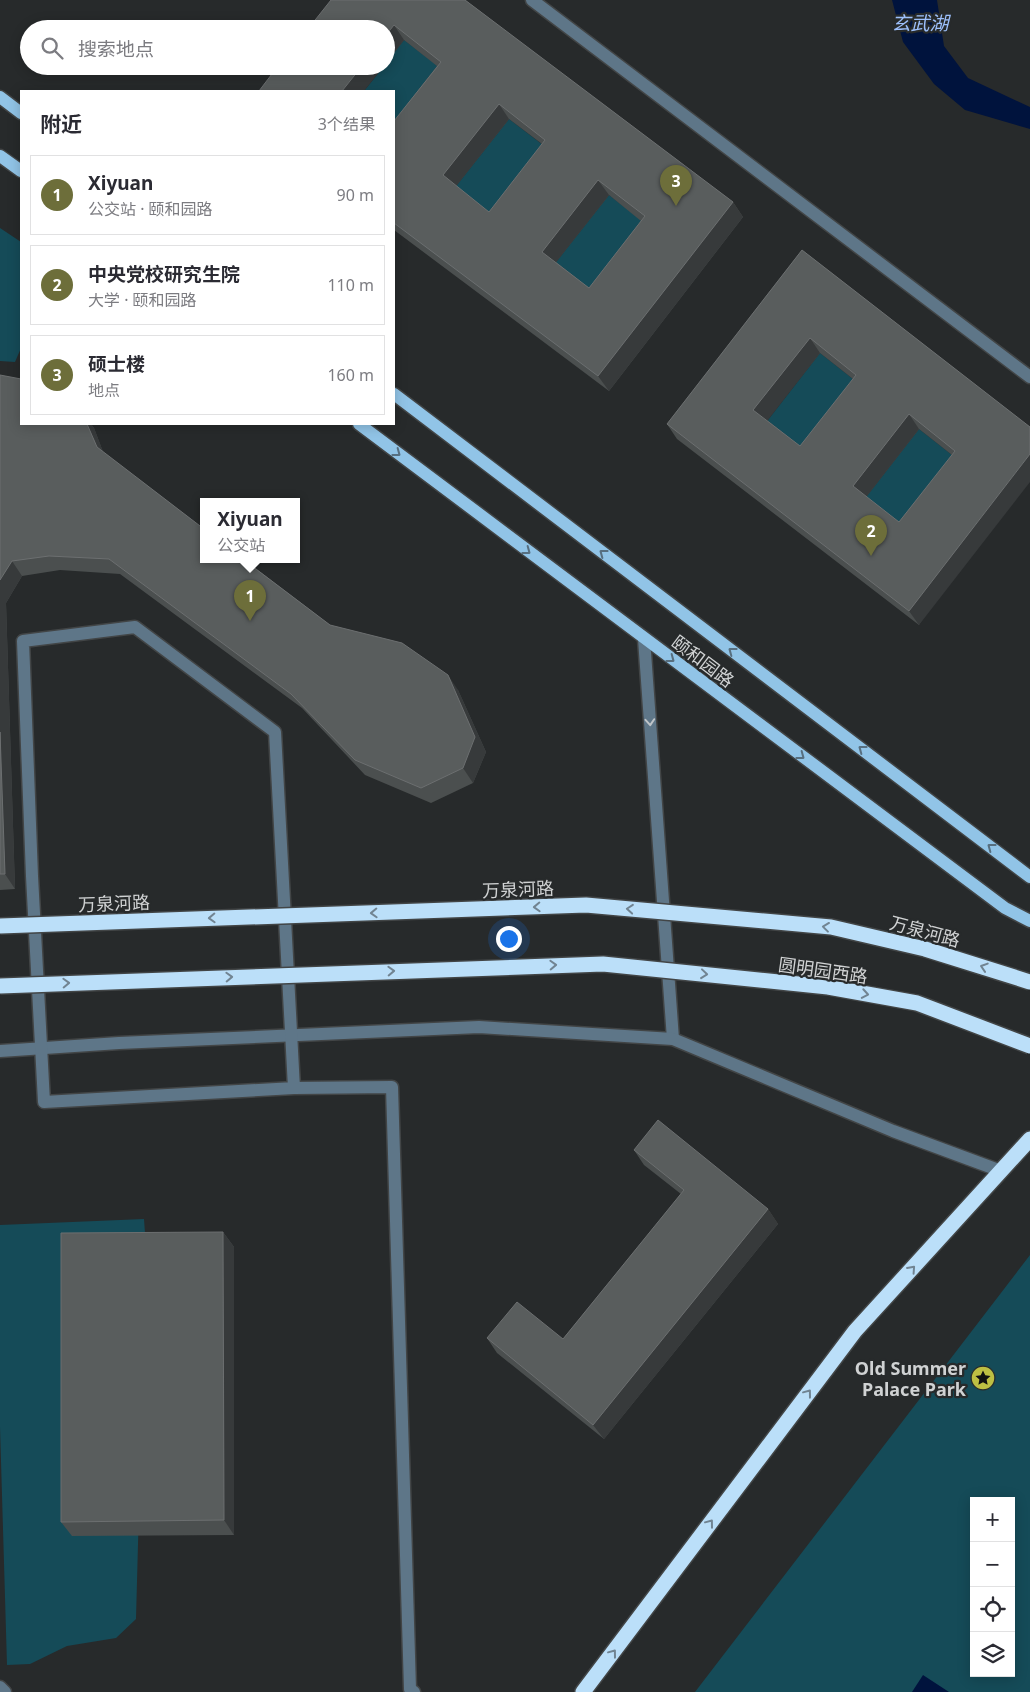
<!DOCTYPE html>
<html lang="zh">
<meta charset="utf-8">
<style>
body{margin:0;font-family:"Noto Sans","Noto Sans SC",sans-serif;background:#f2f2f3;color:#2b2b33}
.controls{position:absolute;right:15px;bottom:15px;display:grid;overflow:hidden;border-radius:0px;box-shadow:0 2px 12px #0003}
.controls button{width:45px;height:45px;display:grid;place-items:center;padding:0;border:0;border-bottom:1px solid #e1e1e2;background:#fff;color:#2b2b33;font:25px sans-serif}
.you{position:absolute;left:508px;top:938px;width:18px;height:18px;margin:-12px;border:4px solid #fff;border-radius:50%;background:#1a73e8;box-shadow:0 0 0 8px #1a73e833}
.badge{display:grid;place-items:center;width:32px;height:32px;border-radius:50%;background:#6d6e3a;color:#fff;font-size:16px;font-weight:700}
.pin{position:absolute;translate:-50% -41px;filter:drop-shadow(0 1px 2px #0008)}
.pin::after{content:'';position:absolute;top:26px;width:18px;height:15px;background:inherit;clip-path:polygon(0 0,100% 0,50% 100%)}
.popup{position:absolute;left:200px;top:498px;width:100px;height:65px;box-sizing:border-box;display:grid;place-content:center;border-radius:0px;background:#fff;filter:drop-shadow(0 1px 4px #0005);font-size:16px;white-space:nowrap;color:#7c7c81}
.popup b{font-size:19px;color:#2b2b33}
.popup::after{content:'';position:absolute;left:50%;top:100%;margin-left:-10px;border:10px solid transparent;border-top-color:#fff}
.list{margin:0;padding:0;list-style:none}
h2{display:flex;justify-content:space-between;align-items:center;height:65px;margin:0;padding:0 20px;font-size:21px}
h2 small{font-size:16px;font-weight:400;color:#7c7c81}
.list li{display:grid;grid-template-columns:32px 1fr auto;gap:15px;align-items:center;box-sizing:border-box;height:80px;margin:0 10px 10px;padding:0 10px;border:1px solid #e1e1e2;border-radius:0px}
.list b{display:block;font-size:19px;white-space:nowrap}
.list p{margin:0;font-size:16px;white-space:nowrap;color:#7c7c81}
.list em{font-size:16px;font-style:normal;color:#7c7c81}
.icon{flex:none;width:28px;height:28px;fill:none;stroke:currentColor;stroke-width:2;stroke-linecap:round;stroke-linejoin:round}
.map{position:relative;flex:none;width:1030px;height:1692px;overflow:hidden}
.search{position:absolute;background:#fff;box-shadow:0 2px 12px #0003;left:20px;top:20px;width:375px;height:55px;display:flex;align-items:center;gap:12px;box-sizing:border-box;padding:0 18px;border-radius:28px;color:#7c7c81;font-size:19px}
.panel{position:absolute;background:#fff;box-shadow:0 2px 12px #0003;left:20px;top:90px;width:375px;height:335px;border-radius:0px}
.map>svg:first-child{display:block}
.green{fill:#154b58;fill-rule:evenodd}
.water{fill:#00133d}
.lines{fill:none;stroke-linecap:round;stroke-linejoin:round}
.minor-casing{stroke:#424546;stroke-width:15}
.major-casing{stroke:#424546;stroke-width:15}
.highway-casing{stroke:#424546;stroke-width:18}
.minor{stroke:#5e7688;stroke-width:12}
.major{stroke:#91c4e7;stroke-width:12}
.highway{stroke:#bbdff9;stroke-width:15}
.highway-bridge-casing{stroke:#424546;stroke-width:18;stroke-linecap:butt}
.highway-bridge{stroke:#bbdff9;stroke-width:15}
.wall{fill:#4b4f4f;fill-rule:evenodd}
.shaded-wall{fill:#373a3b}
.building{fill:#595d5d;stroke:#6c6f70;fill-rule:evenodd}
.oneway{stroke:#576f80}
.oneway2{stroke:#bfc4c8}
.oneway3{stroke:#718492}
.labels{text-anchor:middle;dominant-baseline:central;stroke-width:4.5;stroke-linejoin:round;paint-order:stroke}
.street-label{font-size:18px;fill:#d0d2d3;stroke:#272a2b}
.poi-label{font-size:18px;font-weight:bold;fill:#d0d2d3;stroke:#272a2b;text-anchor:end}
.water-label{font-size:19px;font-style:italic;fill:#9dc0fc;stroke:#272a2b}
</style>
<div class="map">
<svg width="1030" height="1692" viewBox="0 0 1030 1692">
<rect width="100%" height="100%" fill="#272a2b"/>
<g class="green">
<path d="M404 40 451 76 394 147V91H364L384 66H386V63Z"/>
<path d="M509 119 556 155 500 227 453 190Z"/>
<path d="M609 195 655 231 599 303 553 266Z"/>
<path d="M0 228 21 242V348L15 362 0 361Z"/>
<path d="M820 353 867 390 810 461 764 425Z"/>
<path d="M919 429 966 466 909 537 863 501Z"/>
<path d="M144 1219 146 1247 136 1619 116 1638 67 1646 30 1664 7 1665 0 1427V1225Z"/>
<path d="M1030 1255V1692H695ZM974 1501H1011V1673H974Z"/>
</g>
<g class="water">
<path d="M892 0H937L944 46 968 78 1030 107V129L965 110 934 84 903 42Z"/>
<path d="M923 1675 949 1692H912Z"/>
</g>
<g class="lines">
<g class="minor-casing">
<g id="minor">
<path d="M532 0 1030 377"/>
<path d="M644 639 673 1039"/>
<path d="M0 1051 119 1043 479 1027 673 1039 893 1131 1001 1171"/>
<path d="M294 1088 275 732 135 627 23 641 32 876 44 1102 294 1088 392 1087 410 1689 414 1692"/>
<path d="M0 1687 5 1692"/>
</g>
</g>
<g class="major-casing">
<g id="major">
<path d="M0 97 21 113"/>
<path d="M0 156 21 171"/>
<path d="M394 394 1030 877"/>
<path d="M359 424 1005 908 1030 921"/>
</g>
</g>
<g class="highway-casing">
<path id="highway" d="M583 1692 855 1331 1030 1139"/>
</g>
<use href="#minor" class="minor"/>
<use href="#major" class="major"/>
<use href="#highway" class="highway"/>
<g class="highway-bridge-casing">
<g id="highway-bridge">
<path d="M0 926 586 905 831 927 925 949 1030 982"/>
<path d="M0 986 603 964 828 987 917 1003 1030 1046"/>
</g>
</g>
<use href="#highway-bridge" class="highway-bridge"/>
</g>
<g class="wall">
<path d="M465 0 733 202 743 217 609 391 394 230V121L437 66 404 40 386 63V29ZM509 119 542 144 489 212 456 186ZM609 195 641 221 589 288 556 262Z"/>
<path d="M802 250 1030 427 919 625 677 439 667 424ZM820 353 853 379 800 446 767 420ZM919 429 952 455 899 522 866 497Z"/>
<path d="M0 375 21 424H91L94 428 103 452 330 625 458 690 486 752 473 783 431 803 365 775 302 708 120 574 60 570 22 576 6 603 15 889 0 890Z"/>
<path d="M634 1150 768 1209 778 1224 604 1439 497 1353 487 1338 563 1339 681 1194 644 1165Z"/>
<path d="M223 1232 234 1247V1535L72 1536 61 1522Z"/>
</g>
<g class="shaded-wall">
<path d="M394 25 404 40 386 63V35Z"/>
<path d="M362 66H384L364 91H342Z"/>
<path d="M499 104 509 119 453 190 443 175Z"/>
<path d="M598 180 609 195 553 266 542 252Z"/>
<path d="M733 202 743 217 609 391 598 376Z"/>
<path d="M810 338 820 353 764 425 753 410Z"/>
<path d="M909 414 919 429 863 501 853 486Z"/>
<path d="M87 424H91L94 428 107 462 97 447Z"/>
<path d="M1030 454V482L919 625 909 611Z"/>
<path d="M12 561 22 576 6 603 15 889 5 874 0 732V580Z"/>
<path d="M448 675 458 690 486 752 473 783 463 768Z"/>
<path d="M768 1209 778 1224 604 1439 593 1425Z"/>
<path d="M223 1232 234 1247V1535L224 1520Z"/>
</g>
<g class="building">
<path d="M331 0H465L733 202 598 376 394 223V121L441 62 394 25 386 35V29H308ZM499 104 545 140 489 212 443 175ZM598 180 645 216 589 288 542 252Z"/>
<path d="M278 66H362L342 91H259Z"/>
<path d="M802 250 1030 427V454L909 611 667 424ZM810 338 856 375 800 446 753 410ZM909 414 955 451 899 522 853 486Z"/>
<path d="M0 375 21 379V424H87L97 447 204 529V560H244L330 625 402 643 448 675 475 737 463 768 421 788 355 760 291 694 109 559 49 556 12 561 0 580Z"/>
<path d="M0 732 5 874H0Z"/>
<path d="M658 1120 768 1209 593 1425 487 1338 517 1302 563 1339 684 1190 634 1150Z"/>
<path d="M223 1232 224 1520 61 1522V1233Z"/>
</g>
<defs><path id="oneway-chevron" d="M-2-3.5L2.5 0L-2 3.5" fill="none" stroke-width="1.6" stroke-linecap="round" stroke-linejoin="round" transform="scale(1.25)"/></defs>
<g class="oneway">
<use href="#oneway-chevron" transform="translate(397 453) rotate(37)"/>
<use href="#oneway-chevron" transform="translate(527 551) rotate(37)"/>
<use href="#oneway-chevron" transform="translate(603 553) rotate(-143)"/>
<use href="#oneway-chevron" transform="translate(732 651) rotate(-143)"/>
<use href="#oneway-chevron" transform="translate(671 659) rotate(37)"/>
<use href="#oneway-chevron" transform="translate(862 749) rotate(-143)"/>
<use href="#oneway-chevron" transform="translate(801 756) rotate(37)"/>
<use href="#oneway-chevron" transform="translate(991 847) rotate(-143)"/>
</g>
<use class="oneway2" href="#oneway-chevron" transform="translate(650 722) rotate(86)"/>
<g class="oneway3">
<use href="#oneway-chevron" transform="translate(537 907) rotate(178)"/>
<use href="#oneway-chevron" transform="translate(630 909) rotate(-175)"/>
<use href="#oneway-chevron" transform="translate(374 913) rotate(178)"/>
<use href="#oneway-chevron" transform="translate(212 918) rotate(178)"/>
<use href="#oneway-chevron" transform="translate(826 927) rotate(-173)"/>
<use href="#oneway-chevron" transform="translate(553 965) rotate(-2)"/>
<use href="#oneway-chevron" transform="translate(984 967) rotate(-162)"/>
<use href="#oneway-chevron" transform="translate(391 971) rotate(-2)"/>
<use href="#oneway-chevron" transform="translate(704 974) rotate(6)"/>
<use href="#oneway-chevron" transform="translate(229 977) rotate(-2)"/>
<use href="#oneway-chevron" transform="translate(66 983) rotate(-2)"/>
<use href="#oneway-chevron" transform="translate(865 994) rotate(10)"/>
<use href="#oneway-chevron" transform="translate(912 1269) rotate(-48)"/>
<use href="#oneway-chevron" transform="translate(808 1393) rotate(-53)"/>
<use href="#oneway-chevron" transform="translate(710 1523) rotate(-53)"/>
<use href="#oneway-chevron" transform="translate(613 1653) rotate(-53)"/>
</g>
<defs>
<g id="sight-disc" transform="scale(1.25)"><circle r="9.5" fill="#bdbf43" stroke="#272a2b"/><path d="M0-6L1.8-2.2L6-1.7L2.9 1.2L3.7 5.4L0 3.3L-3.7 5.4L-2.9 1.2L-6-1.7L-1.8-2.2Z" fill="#111"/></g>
</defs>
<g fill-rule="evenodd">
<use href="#sight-disc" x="983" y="1378"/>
</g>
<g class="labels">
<g class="street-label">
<text transform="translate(703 661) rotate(37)">颐和园路</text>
<text transform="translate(518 889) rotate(-2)">万泉河路</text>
<text transform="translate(114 903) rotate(-2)">万泉河路</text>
<text transform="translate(925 931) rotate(15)">万泉河路</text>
<text transform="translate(823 970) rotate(8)">圆明园西路</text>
</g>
<g class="poi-label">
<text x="966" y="1368">Old Summer<tspan x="966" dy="21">Palace Park</tspan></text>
</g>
<g class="water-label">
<text x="920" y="23">玄武湖</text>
</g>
</g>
</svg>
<div class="controls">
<button>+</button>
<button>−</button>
<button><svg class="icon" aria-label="locate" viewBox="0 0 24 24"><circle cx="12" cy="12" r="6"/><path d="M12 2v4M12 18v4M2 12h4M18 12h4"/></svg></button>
<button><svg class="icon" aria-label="layers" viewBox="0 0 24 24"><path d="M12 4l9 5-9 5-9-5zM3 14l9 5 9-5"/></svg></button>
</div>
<div class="you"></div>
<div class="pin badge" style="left:250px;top:621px">1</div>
<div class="popup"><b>Xiyuan</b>公交站</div>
<div class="pin badge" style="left:871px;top:556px">2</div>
<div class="pin badge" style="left:676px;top:206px">3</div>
<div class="search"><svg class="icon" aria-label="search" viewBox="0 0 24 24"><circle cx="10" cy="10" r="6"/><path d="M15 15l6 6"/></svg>搜索地点</div>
<section class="panel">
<h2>附近<small>3个结果</small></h2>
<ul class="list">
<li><span class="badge">1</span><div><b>Xiyuan</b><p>公交站 · 颐和园路</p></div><em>90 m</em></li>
<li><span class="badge">2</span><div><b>中央党校研究生院</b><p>大学 · 颐和园路</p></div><em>110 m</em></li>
<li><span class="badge">3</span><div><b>硕士楼</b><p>地点</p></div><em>160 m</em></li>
</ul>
</section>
</div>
